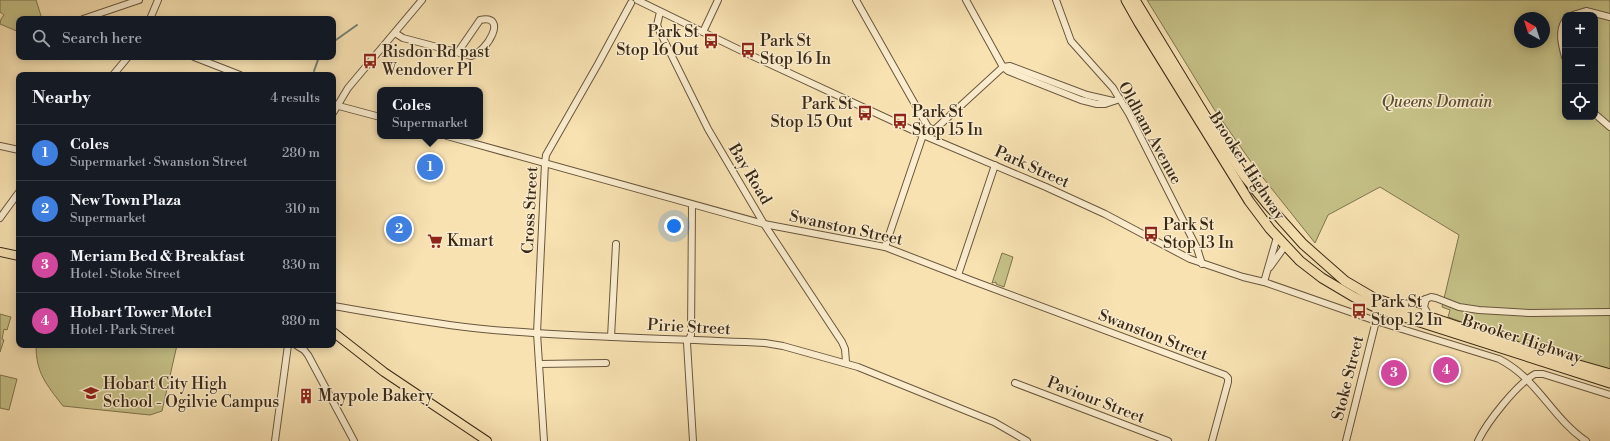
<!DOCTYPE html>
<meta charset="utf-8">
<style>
body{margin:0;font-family:"Libre Bodoni",serif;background:#20242c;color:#f1f3f6}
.controls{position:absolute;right:12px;top:12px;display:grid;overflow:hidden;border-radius:8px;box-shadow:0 2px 10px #0003}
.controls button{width:36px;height:36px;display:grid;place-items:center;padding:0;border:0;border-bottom:1px solid #363941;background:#171b24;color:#f1f3f6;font:20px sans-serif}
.compass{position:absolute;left:1514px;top:12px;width:36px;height:36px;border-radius:50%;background:#171b24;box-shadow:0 2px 10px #0003;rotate:321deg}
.you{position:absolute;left:674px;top:226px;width:14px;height:14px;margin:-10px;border:3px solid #fff;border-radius:50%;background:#1a73e8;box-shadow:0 0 0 6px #1a73e833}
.badge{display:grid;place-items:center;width:26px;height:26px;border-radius:50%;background:#c59692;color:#fff;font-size:13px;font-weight:700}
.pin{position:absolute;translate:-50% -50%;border:2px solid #fff;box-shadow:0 1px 4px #0006}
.popup{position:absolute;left:377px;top:87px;width:106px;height:52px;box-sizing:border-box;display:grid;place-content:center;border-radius:8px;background:#171b24;filter:drop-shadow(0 1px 3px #0005);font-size:13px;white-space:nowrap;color:#9ea1a6}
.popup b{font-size:15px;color:#f1f3f6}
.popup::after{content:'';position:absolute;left:50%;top:100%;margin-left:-8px;border:8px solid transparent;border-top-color:#171b24}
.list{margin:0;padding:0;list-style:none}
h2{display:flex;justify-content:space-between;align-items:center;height:52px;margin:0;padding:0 16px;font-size:17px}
h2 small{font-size:13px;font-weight:400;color:#9ea1a6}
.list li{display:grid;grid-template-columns:26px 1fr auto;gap:12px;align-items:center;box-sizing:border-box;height:56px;padding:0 16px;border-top:1px solid #363941}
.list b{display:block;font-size:15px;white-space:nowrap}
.list p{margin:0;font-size:13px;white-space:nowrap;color:#9ea1a6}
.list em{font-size:13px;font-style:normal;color:#9ea1a6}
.icon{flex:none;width:22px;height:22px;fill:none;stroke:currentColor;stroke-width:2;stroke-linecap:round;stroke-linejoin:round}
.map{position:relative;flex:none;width:1610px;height:441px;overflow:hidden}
.search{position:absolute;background:#171b24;box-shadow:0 2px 10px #0003;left:16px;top:16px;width:320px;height:44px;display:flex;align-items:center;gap:10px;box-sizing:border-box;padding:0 14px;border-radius:8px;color:#9ea1a6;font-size:15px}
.panel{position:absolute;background:#171b24;box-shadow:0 2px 10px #0003;left:16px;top:72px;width:320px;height:276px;border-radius:8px}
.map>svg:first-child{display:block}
.green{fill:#c5c187;stroke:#7f754f;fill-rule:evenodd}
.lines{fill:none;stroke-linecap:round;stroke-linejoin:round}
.stream{stroke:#758273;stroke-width:2}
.minor-casing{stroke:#69573e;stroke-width:8}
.major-casing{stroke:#392917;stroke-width:10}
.highway-casing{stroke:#392917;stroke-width:11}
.minor{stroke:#faeccd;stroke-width:6}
.major{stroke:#f8e2b2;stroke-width:8}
.highway{stroke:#f8e2b2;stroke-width:9}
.labels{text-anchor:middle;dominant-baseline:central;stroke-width:3;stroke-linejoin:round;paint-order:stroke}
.poi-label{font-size:16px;fill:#392917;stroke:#faeccd;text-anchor:start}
.park-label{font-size:16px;font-style:italic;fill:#5c4f33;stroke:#faeccd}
.street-label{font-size:16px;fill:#392917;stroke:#faeccd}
</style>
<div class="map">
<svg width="1610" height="441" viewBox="0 0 1610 441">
<rect width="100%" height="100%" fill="#f8e2b2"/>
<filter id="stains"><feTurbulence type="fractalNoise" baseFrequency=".005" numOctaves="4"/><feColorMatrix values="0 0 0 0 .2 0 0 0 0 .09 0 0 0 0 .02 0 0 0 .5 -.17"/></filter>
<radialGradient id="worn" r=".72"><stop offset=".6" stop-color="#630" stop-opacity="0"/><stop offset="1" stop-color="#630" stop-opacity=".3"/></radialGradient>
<g class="green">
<path d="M0 0H36L42 19H19V32L0 24 1 19 4 15 0 12Z"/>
<path d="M1147 0H1610V369L1537 349 1448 317 1450 310 1442 307 1459 235 1380 187 1328 215 1315 243 1256 169 1214 109ZM1565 15H1595V117H1565ZM1520 18H1544V42H1520Z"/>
<path d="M1002 253 1013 257 1004 287 996 284V282L992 283Z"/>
<path d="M0 314 11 317 7 330 4 329 2 339 4 340 0 352Z"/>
<path d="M36 345H177L162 411 150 415 63 406C46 384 36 373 36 345Z"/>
<path d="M0 375 17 379 9 410 0 408Z"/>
</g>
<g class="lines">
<g class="stream">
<path d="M333 42 357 25"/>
<path d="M314 71 319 57"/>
</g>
<g class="minor-casing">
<g id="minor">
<path d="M637 0 746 53 923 135 1046 187 1105 214 1190 259 1243 277 1264 282 1376 321 1499 359C1537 378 1552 418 1586 441"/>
<path d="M856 0 912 99 928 127 934 130"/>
<path d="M966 0 1003 67 1008 71 1081 100 1097 104H1105L1120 99"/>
<path d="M1056 0 1071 41 1113 88 1129 114 1197 248 1202 264"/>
<path d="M660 12 657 25 660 32 708 129 764 224 842 342 845 349 846 362"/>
<path d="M1573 15 1586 11 1610 17"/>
<path d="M83 19 139 0"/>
<path d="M150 19 158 0"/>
<path d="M1565 21C1558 31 1562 46 1565 57"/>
<path d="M703 32 718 0"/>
<path d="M395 33 403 38 471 56C487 52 509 14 480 20L458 52"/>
<path d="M194 57 240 75"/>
<path d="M1003 67 1010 66 1087 95 1113 101"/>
<path d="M113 75 128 57"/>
<path d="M335 105 380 117"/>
<path d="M333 113 348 88 422 0"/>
<path d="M1595 114 1610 127"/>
<path d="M932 132 1003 67"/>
<path d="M447 136 764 224 885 247 973 281 1225 375 1228 378V382L1212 441"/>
<path d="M0 146 19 150"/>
<path d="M692 205 691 335 687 343 693 441"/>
<path d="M0 218 19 192"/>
<path d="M885 247 923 135"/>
<path d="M1270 267 1285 246"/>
<path d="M958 275 995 165"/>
<path d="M1264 282 1277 237"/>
<path d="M1426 299 1424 307 1429 316"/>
<path d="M1399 304 1415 303 1431 297 1436 298 1459 307 1479 310 1530 313 1610 312"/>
<path d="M333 306C383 314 433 324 483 329 577 338 671 338 765 343L783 346 858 367 994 422 1027 441"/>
<path d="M611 337 616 244"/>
<path d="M296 345 304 350 308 355 354 441"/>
<path d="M539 364 606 363"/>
<path d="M1015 383 1168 441"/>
<path d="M275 441 288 345"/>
<path d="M544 441 537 333 545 163 546 155 598 64 631 3"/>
<path d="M1346 441 1376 321"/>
<path d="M1478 441C1487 422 1517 384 1535 374H1543L1610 395"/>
</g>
</g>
<g class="major-casing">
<g id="major">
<path d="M0 252 19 256"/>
<path d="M333 332 384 372 487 441"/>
</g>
</g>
<g class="highway-casing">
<g id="highway">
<path d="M1126 0 1139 23 1249 201 1270 229 1300 261 1322 278 1354 297 1379 309 1610 383"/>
<path d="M1135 0 1220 140 1245 177 1267 204 1303 244 1345 281 1374 298 1533 352 1610 374"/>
</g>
</g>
<use href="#minor" class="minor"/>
<use href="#major" class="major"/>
<use href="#highway" class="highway"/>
</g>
<defs>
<g id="bus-bare" transform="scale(1.2)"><path d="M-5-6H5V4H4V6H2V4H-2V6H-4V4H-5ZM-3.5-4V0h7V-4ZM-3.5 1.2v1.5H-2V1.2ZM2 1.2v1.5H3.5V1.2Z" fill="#8f2418" stroke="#faeccd" stroke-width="2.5" paint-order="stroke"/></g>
<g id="supermarket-bare" transform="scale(1.2)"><path d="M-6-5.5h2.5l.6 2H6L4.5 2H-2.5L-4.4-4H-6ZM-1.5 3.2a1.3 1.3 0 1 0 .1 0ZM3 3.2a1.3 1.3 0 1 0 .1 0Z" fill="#8f2418" stroke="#faeccd" stroke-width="2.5" paint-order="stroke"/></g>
<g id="school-bare" transform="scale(1.2)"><path d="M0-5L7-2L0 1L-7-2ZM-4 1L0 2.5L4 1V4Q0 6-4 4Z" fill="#8f2418" stroke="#faeccd" stroke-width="2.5" paint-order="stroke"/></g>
<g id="building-bare" transform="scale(1.2)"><path d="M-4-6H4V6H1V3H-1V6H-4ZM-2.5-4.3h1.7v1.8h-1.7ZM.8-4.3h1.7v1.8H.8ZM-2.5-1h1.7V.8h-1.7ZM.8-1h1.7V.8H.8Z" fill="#8f2418" stroke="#faeccd" stroke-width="2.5" paint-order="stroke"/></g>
</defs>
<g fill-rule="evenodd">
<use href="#bus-bare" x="711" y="41"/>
<use href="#bus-bare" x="748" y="50"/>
<use href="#bus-bare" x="370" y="61"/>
<use href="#bus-bare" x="865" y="113"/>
<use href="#bus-bare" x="900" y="121"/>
<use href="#bus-bare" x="1151" y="234"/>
<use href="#supermarket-bare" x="435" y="241"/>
<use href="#bus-bare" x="1359" y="311"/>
<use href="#school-bare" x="91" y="393"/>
<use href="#building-bare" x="306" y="396"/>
</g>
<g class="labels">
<g class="poi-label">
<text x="699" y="32" text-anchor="end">Park St<tspan x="699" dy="18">Stop 16 Out</tspan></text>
<text x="760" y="41">Park St<tspan x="760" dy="18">Stop 16 In</tspan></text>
<text x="382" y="52">Risdon Rd past<tspan x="382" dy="18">Wendover Pl</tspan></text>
<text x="853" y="104" text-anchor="end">Park St<tspan x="853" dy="18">Stop 15 Out</tspan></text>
<text x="912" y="112">Park St<tspan x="912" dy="18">Stop 15 In</tspan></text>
<text x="1163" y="225">Park St<tspan x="1163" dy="18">Stop 13 In</tspan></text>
<text x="447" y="241">Kmart</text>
<text x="1371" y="302">Park St<tspan x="1371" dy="18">Stop 12 In</tspan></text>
<text x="103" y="384">Hobart City High<tspan x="103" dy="18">School - Ogilvie Campus</tspan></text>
<text x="318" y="396">Maypole Bakery</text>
</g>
<g class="park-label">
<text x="1437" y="102">Queens Domain</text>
</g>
<g class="street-label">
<text transform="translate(1150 133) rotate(61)">Oldham Avenue</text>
<text transform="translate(1247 166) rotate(57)">Brooker Highway</text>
<text transform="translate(1032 167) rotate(24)">Park Street</text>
<text transform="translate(750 174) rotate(59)">Bay Road</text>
<text transform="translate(530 210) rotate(-87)">Cross Street</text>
<text transform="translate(846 228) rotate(12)">Swanston Street</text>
<text transform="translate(689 327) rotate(3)">Pirie Street</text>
<text transform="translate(1153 335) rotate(21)">Swanston Street</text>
<text transform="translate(1522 339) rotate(18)">Brooker Highway</text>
<text transform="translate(1348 378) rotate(-76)">Stoke Street</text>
<text transform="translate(1096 400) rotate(21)">Paviour Street</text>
</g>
</g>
<rect width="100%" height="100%" filter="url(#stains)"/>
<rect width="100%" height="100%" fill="url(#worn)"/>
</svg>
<div class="controls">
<button>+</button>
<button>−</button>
<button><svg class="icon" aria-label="locate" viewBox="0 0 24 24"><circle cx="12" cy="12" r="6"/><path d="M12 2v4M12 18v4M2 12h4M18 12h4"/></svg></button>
</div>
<svg class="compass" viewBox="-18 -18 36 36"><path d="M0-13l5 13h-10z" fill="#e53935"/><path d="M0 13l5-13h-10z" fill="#9ea1a6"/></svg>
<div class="you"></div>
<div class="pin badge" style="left:430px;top:167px;background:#3f7fe0">1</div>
<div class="popup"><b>Coles</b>Supermarket</div>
<div class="pin badge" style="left:399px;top:229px;background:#3f7fe0">2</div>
<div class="pin badge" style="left:1394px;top:373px;background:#d1479c">3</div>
<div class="pin badge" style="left:1446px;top:370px;background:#d1479c">4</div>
<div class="search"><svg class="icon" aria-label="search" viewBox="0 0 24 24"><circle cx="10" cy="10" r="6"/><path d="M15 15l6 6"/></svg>Search here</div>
<section class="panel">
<h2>Nearby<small>4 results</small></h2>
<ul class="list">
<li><span class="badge" style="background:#3f7fe0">1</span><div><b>Coles</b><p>Supermarket · Swanston Street</p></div><em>280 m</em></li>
<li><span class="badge" style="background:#3f7fe0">2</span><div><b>New Town Plaza</b><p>Supermarket</p></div><em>310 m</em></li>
<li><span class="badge" style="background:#d1479c">3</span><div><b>Meriam Bed &amp; Breakfast</b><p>Hotel · Stoke Street</p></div><em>830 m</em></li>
<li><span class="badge" style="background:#d1479c">4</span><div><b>Hobart Tower Motel</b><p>Hotel · Park Street</p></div><em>880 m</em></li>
</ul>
</section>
</div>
